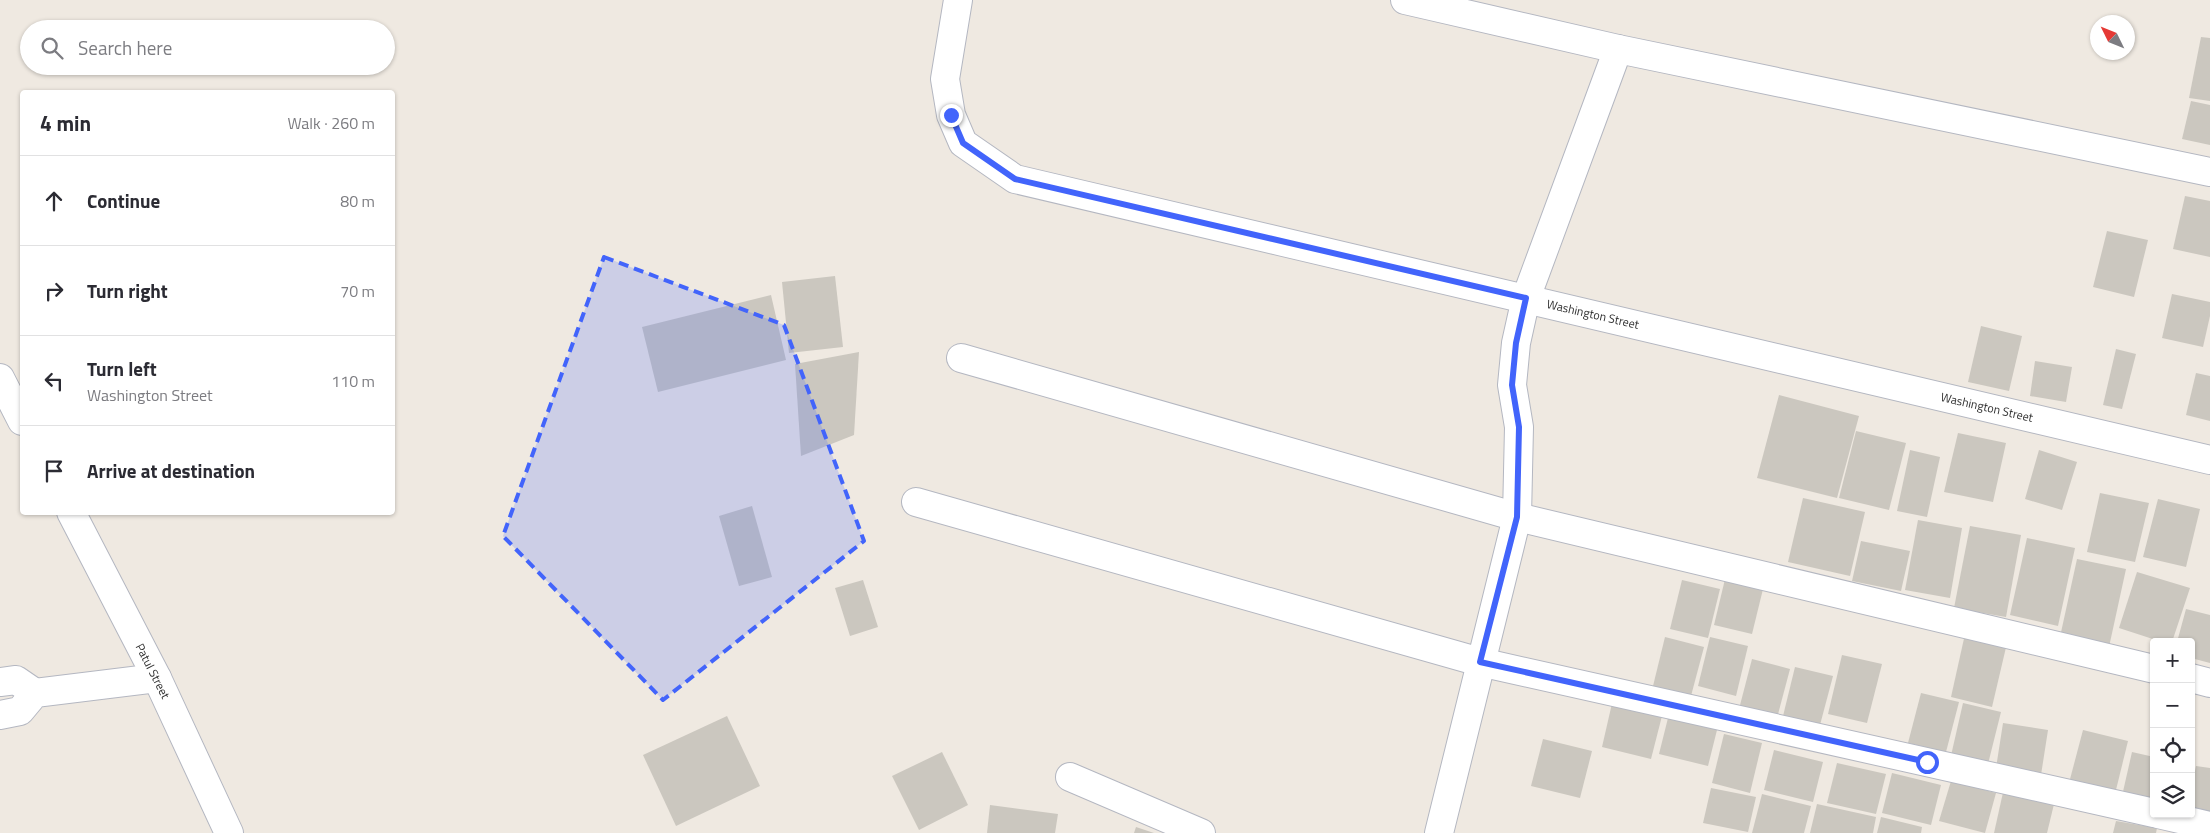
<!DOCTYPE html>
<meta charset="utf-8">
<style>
body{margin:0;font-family:"Titillium Web",sans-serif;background:#f7f7f7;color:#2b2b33}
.controls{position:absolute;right:15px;bottom:15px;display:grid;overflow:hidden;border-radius:5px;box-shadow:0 1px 4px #0004}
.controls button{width:45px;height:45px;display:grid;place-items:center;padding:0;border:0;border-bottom:1px solid #e1e1e2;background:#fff;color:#2b2b33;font:25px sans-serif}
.compass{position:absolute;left:2090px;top:15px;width:45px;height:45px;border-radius:50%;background:#fff;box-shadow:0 1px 4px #0004;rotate:313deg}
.stop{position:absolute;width:15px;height:15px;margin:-11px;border:4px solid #4264fb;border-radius:50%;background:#fff}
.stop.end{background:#4264fb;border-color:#fff;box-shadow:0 1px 5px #0008}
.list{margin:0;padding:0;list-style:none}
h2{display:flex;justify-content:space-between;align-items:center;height:65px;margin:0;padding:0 20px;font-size:21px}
h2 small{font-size:16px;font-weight:400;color:#7c7c81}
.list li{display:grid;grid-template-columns:32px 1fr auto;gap:15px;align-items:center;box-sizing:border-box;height:90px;padding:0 20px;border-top:1px solid #e1e1e2}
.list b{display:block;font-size:19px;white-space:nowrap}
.list p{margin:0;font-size:16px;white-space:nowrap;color:#7c7c81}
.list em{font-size:16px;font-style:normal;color:#7c7c81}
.icon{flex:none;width:28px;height:28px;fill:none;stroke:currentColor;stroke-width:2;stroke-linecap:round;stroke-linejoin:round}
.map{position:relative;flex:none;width:2210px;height:833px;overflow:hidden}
.search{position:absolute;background:#fff;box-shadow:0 1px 4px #0004;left:20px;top:20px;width:375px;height:55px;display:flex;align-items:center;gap:12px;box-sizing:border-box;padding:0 18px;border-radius:28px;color:#7c7c81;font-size:19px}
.panel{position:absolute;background:#fff;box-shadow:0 1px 4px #0004;left:20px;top:90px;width:375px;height:425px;border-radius:5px}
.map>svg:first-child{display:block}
.building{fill:#cbc7bf}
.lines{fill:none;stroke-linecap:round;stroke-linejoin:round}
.minor-casing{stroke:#b4b7c1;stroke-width:30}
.tertiary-casing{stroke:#b4b7c1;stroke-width:30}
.secondary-casing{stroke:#b4b7c1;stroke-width:30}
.minor{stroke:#fff;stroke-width:28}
.tertiary{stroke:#fff;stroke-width:28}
.secondary{stroke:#fff;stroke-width:28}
.route{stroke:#4264fb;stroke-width:6}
.marked{fill:#4264fb;fill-opacity:0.2;stroke:#4264fb;stroke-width:4;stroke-dasharray:10 6;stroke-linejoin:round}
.labels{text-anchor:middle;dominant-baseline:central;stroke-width:4.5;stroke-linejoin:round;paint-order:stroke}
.street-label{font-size:12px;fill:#2e2e2e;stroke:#fff}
</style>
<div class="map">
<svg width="2210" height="833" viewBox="0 0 2210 833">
<rect width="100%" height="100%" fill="#efe9e1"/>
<g class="building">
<path d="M2201 37 2210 38V101L2189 98Z"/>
<path d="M2191 101 2210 105V145L2182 139Z"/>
<path d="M2185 196 2210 201V257L2173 249Z"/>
<path d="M2107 231 2148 240 2134 297 2093 287Z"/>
<path d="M835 276 843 347 789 353 782 282Z"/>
<path d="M2172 294 2210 302V316L2203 347 2162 338Z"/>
<path d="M771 295 786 360 658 392 642 327Z"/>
<path d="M1981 326 2022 336 2009 391 1968 382Z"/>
<path d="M2116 349 2136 354 2122 409 2103 405Z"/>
<path d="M859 352 854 435 801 456 795 364Z"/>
<path d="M2035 361 2072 367 2066 402 2030 396Z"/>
<path d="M2196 373 2210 376V421L2186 415Z"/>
<path d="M1779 395 1859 416 1837 498 1757 478Z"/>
<path d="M1856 431 1906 443 1889 510 1839 498Z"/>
<path d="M1958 433 2006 443 1993 502 1944 492Z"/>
<path d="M1910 450 1940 457 1927 517 1897 511Z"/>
<path d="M2039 450 2077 462 2062 510 2025 499Z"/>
<path d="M2100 493 2149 503 2135 562 2087 552Z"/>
<path d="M1803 498 1865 512 1850 576 1788 562Z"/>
<path d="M2158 499 2200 509 2186 567 2143 557Z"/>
<path d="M752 506 772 577 739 586 719 516Z"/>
<path d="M1918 520 1962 528 1950 598 1905 590Z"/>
<path d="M1970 526 2021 535 2006 617 1954 608Z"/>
<path d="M2027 538 2075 548 2058 626 2010 615Z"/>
<path d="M1861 541 1910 551 1901 591 1852 581Z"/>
<path d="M2077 559 2126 569 2109 647 2060 637Z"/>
<path d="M2137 572 2190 588 2172 642H2162L2119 628Z"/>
<path d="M1726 575 1764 585 1752 634 1714 625Z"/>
<path d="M863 580 878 627 850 636 835 588Z"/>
<path d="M1682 580 1720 589 1708 638 1670 629Z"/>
<path d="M2186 609 2210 615V663L2191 658V642H2177Z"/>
<path d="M1965 634 2007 643 1992 707 1951 697Z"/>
<path d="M1665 637 1704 647 1691 696 1653 686Z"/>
<path d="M1710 637 1748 646 1736 696 1698 686Z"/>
<path d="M1842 655 1882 664 1867 723 1828 714Z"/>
<path d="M1752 659 1790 669 1777 718 1739 709Z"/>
<path d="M1795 667 1833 676 1820 725 1783 716Z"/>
<path d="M1921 693 1959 702 1946 752 1908 743Z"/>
<path d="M1613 699 1663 712 1651 759 1602 747Z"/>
<path d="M1963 703 2001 712 1987 768 1950 760Z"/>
<path d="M1669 714 1718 726 1708 766 1659 754Z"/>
<path d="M727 716 760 786 676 826 643 755Z"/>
<path d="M2003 723 2048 730 2041 775 1996 768Z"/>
<path d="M2083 730 2128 741 2115 794 2069 783Z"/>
<path d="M1724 734 1762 743 1750 793 1712 783Z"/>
<path d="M1543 739 1592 751 1580 798 1531 786Z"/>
<path d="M1774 750 1823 762 1813 802 1764 790Z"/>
<path d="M942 752 968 805 919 830 892 776Z"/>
<path d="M2132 752 2154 757V803L2122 796Z"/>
<path d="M1837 763 1886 774 1876 814 1827 803Z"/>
<path d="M2196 766 2210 768V815L2191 812V790Z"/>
<path d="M1892 773 1941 785 1931 825 1882 813Z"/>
<path d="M1951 781 1996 793 1985 833 1939 821Z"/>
<path d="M1711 788 1756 797 1748 832 1703 823Z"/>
<path d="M2004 788 2055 800 2047 833H1994Z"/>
<path d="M1762 794 1811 806 1804 833H1752Z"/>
<path d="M1817 804 1876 817 1873 833H1810Z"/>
<path d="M990 805 1058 814 1055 833H987Z"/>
<path d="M1881 817 1922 827 1921 833H1877Z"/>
<path d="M2116 821 2157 828 2156 833H2113Z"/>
<path d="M1136 827 1154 833H1134Z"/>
</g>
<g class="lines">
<g class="minor-casing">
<g id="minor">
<path d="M1405 0 1618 49 2210 172"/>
<path d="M1526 298 1618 49"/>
<path d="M961 358 1517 517 2154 669"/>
<path d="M916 502 1480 662 2154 813"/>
<path d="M2191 678 2210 683"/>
<path d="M0 682 16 680 35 693"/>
<path d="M0 715 20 711 35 693 157 678"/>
<path d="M1070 777 1201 833"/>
<path d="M2158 814 2210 826"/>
</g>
</g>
<g class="tertiary-casing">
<g id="tertiary">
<path d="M958 0 945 79 951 115 963 143 1015 179 2210 460"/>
<path d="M1439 833 1517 517 1519 427 1512 385 1516 343 1526 298"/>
</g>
</g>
<g class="secondary-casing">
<g id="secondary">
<path d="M0 378 22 421"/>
<path d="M71 512 157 678 229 833"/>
</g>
</g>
<use href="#minor" class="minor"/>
<use href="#tertiary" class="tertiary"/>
<use href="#secondary" class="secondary"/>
</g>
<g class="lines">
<path class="route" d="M951 115 963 143 1015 179 1526 298 1516 343 1512 385 1519 427 1517 517 1480 662 1927 762"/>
</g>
<path class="marked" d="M604 257 784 325 864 541 663 700 503 536Z"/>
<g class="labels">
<g class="street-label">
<text transform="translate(1593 314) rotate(13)">Washington Street</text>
<text transform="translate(1987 407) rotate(13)">Washington Street</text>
<text transform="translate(153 671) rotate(63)">Patul Street</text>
</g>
</g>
</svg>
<div class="controls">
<button>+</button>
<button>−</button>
<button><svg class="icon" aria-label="locate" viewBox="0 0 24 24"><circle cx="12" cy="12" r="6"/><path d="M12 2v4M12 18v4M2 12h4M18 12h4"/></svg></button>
<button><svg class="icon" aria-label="layers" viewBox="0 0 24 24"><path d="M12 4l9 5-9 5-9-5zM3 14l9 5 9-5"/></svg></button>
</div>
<svg class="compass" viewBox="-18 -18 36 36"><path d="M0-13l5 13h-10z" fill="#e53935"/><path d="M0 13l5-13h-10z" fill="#7c7c81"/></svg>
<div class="stop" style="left:1927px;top:762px"></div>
<div class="stop end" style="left:951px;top:115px"></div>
<div class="search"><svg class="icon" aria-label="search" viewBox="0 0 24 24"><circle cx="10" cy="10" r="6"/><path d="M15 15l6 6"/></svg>Search here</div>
<section class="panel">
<h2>4 min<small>Walk · 260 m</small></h2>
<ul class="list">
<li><svg class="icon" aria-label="ahead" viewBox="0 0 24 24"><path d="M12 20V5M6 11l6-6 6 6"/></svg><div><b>Continue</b></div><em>80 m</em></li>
<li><svg class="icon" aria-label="right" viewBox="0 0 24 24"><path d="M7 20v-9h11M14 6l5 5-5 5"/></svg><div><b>Turn right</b></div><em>70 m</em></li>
<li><svg class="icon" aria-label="left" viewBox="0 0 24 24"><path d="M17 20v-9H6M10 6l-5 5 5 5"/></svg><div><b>Turn left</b><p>Washington Street</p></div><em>110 m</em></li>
<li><svg class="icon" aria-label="arrive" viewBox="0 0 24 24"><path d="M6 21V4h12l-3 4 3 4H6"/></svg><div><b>Arrive at destination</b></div></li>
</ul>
</section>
</div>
